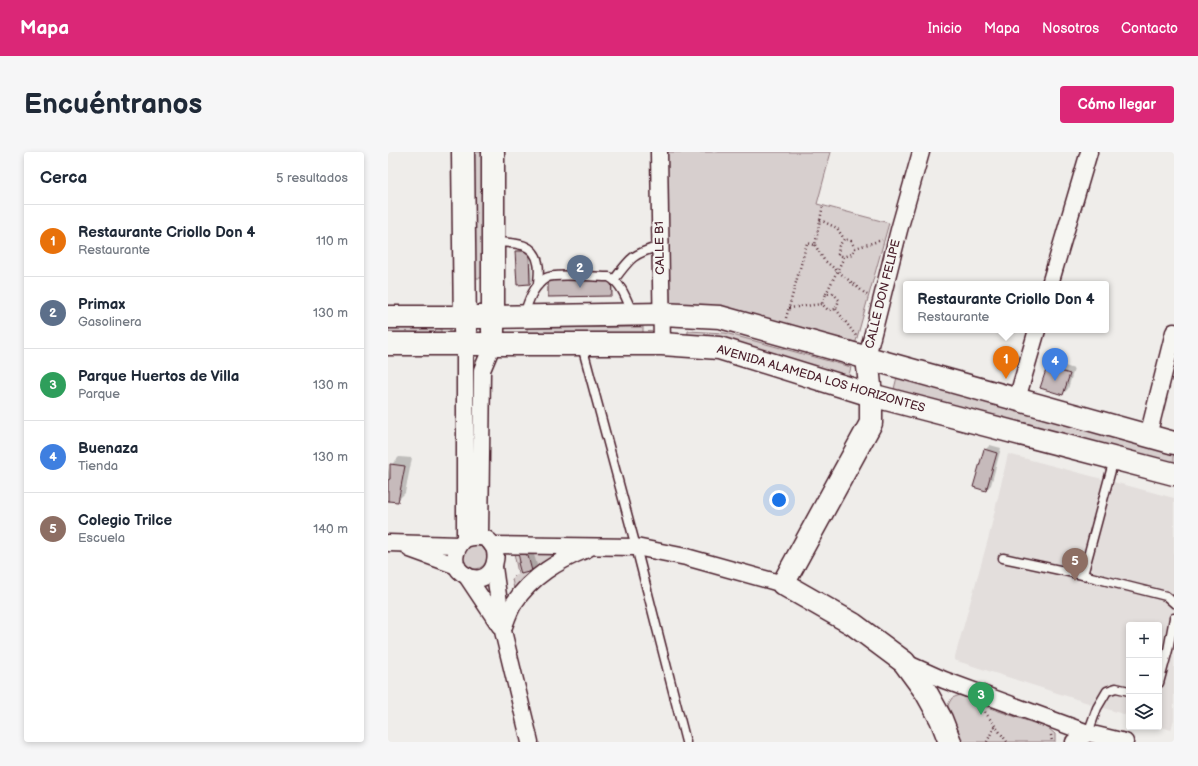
<!DOCTYPE html>
<html lang="es">
<meta charset="utf-8">
<style>
body{margin:0;font-family:"Balsamiq Sans",sans-serif;background:#f6f6f7;color:#1f2937}
.controls{position:absolute;right:12px;bottom:12px;display:grid;overflow:hidden;border-radius:4px;box-shadow:0 2px 6px #0003}
.controls button{width:36px;height:36px;display:grid;place-items:center;padding:0;border:0;border-bottom:1px solid #e0e1e3;background:#fff;color:#1f2937;font:20px sans-serif}
.you{position:absolute;left:391px;top:348px;width:14px;height:14px;margin:-10px;border:3px solid #fff;border-radius:50%;background:#1a73e8;box-shadow:0 0 0 6px #1a73e833}
.badge{display:grid;place-items:center;width:26px;height:26px;border-radius:50%;background:#db2777;color:#fff;font-size:13px;font-weight:700}
.pin{position:absolute;translate:-50% -33px;filter:drop-shadow(0 1px 2px #0008)}
.pin::after{content:'';position:absolute;top:21px;width:14px;height:12px;background:inherit;clip-path:polygon(0 0,100% 0,50% 100%)}
.popup{position:absolute;left:515px;top:129px;width:206px;height:52px;box-sizing:border-box;display:grid;place-content:center;border-radius:4px;background:#fff;filter:drop-shadow(0 1px 3px #0005);font-size:13px;white-space:nowrap;color:#747a83}
.popup b{font-size:15px;color:#1f2937}
.popup::after{content:'';position:absolute;left:50%;top:100%;margin-left:-8px;border:8px solid transparent;border-top-color:#fff}
.list{margin:0;padding:0;list-style:none}
h2{display:flex;justify-content:space-between;align-items:center;height:52px;margin:0;padding:0 16px;font-size:17px}
h2 small{font-size:13px;font-weight:400;color:#747a83}
.list li{display:grid;grid-template-columns:26px 1fr auto;gap:12px;align-items:center;box-sizing:border-box;height:72px;padding:0 16px;border-top:1px solid #e0e1e3}
.list b{display:block;font-size:15px;white-space:nowrap}
.list p{margin:0;font-size:13px;white-space:nowrap;color:#747a83}
.list em{font-size:13px;font-style:normal;color:#747a83}
.icon{flex:none;width:22px;height:22px;fill:none;stroke:currentColor;stroke-width:2;stroke-linecap:round;stroke-linejoin:round}
.map{position:relative;flex:none;width:786px;height:590px;overflow:hidden;border-radius:4px}
header{display:flex;align-items:center;gap:24px;box-sizing:border-box;height:56px;padding:0 20px;background:#db2777;color:#fff}
header strong{font-size:19px}
nav{display:flex;gap:22px;margin-inline-start:auto;font-size:14px}
.intro{display:flex;align-items:center;justify-content:space-between;box-sizing:border-box;height:96px;padding:0 24px}
h1{margin:0;font-size:28px}
.button{padding:10px 18px;border-radius:4px;background:#db2777;color:#fff;font-size:14px;font-weight:700}
main{display:flex;gap:24px;padding:0 24px}
aside{flex:1;background:#fff;border-radius:4px;box-shadow:0 2px 6px #0003}
.map>svg:first-child{display:block}
.built{fill:#e3dedc}
.green{fill:#d7cfce;stroke:#90777c}
.shadow{fill:#0003}
.building{fill:#c6babb;stroke:#4a1f2b}
.lines{fill:none;stroke-linecap:round;stroke-linejoin:round}
.lane-casing{stroke:#4a1f2b;stroke-width:11}
.street-casing{stroke:#4a1f2b;stroke-width:19}
.secondary-casing{stroke:#4a1f2b;stroke-width:25}
.path{stroke:#4a1f2b;stroke-width:2.5;stroke-dasharray:1 3;stroke-linecap:butt}
.lane{stroke:#f6f6f2;stroke-width:8}
.street{stroke:#f6f6f2;stroke-width:16}
.secondary{stroke:#f6f6f2;stroke-width:22}
.labels{text-anchor:middle;dominant-baseline:central;stroke-width:4;stroke-linejoin:round;paint-order:stroke}
.street-label{font-size:12px;fill:#4a1f2b;stroke:#f6f6f2}
</style>
<header>
<strong>Mapa</strong>
<nav><a>Inicio</a><a>Mapa</a><a>Nosotros</a><a>Contacto</a></nav>
</header>
<div class="intro"><h1>Encuéntranos</h1><a class="button">Cómo llegar</a></div>
<main>
<aside>
<h2>Cerca<small>5 resultados</small></h2>
<ul class="list">
<li><span class="badge" style="background:#e8710a">1</span><div><b>Restaurante Criollo Don 4</b><p>Restaurante</p></div><em>110 m</em></li>
<li><span class="badge" style="background:#5c6f8a">2</span><div><b>Primax</b><p>Gasolinera</p></div><em>130 m</em></li>
<li><span class="badge" style="background:#2e9e5b">3</span><div><b>Parque Huertos de Villa</b><p>Parque</p></div><em>130 m</em></li>
<li><span class="badge" style="background:#3f7fe0">4</span><div><b>Buenaza</b><p>Tienda</p></div><em>130 m</em></li>
<li><span class="badge" style="background:#8d6e63">5</span><div><b>Colegio Trilce</b><p>Escuela</p></div><em>140 m</em></li>
</ul>
</aside>
<div class="map">
<svg width="786" height="590" viewBox="0 0 786 590">
<rect width="100%" height="100%" fill="#efedea"/>
<filter id="ink" filterUnits="userSpaceOnUse"><feTurbulence type="fractalNoise" baseFrequency=".025" numOctaves="2"/><feDisplacementMap in="SourceGraphic" scale="8" xChannelSelector="R" yChannelSelector="G"/><feConvolveMatrix kernelMatrix="1 2 1 2 8 2 1 2 1" color-interpolation-filters="sRGB"/></filter>
<g filter="url(#ink)">
<path class="built" d="M620 302 786 346V567L783 578 771 574V473H741V564L566 508 601 384Z"/>
<g class="green">
<path d="M85 0H100L101 126H87Z"/>
<path d="M279 0H443L429 52 501 71 467 193 282 154Z"/>
<path d="M0 175H53V188L0 187Z"/>
<path d="M255 175V187L140 188 139 176Z"/>
<path d="M300 179 337 181 463 215 460 227 299 191Z"/>
<path d="M509 225 786 299V315L505 241Z"/>
<circle cx="87" cy="405" r="12"/>
<path d="M172 400 170 404 149 415 134 433 128 437H126L124 427 130 421 126 401Z"/>
<path d="M572 543 596 554 660 576 667 582V590H574L560 554 561 551 564 546Z"/>
</g>
<g class="shadow">
<path d="M143 97 144 129 142 131 128 100 131 98Z"/>
<path d="M225 124V140L223 143 163 126Z"/>
<path d="M665 210 686 217 680 237 675 242 660 215Z"/>
<path d="M602 293 613 296 603 333 598 338 597 298Z"/>
<path d="M11 305 24 306 17 341 9 349 0 348V315L2 325H3V313Z"/>
<path d="M145 399 149 413 144 418 133 409 131 402Z"/>
</g>
<g class="building">
<path d="M127 99H141L142 132 129 133Z"/>
<path d="M223 126 224 144 160 145V128Z"/>
<path d="M659 215 682 222 675 243 652 236Z"/>
<path d="M596 297 609 301 598 339 585 335Z"/>
<path d="M2 312 17 314 10 350 0 349V328L2 327Z"/>
<path d="M134 400 140 404 144 419 133 422 130 411 132 410 130 401Z"/>
</g>
<g class="lines">
<g class="lane-casing">
<g id="lane">
<path d="M106 90C123 91 146 89 150 111 152 118 150 126 150 133"/>
<path d="M226 128C243 105 245 102 272 94"/>
<path d="M136 163C140 150 145 134 158 126 166 121 209 125 221 125 234 131 239 149 245 162"/>
<path d="M194 194 248 395 298 590"/>
<path d="M615 406 695 423 778 444 786 451"/>
<path d="M695 423 726 307"/>
<path d="M771 531 780 498 786 466"/>
<path d="M700 581 709 556 719 539 728 536 741 539"/>
</g>
</g>
<g class="street-casing">
<g id="street">
<path d="M271 0 274 192"/>
<path d="M662 132 701 0"/>
<path d="M77 192V387C66 397 62 414 77 423 112 443 123 372 77 387"/>
<path d="M479 205 511 78 533 0"/>
<path d="M629 247 649 178"/>
<path d="M760 284 786 180"/>
<path d="M92 385 94 218 105 192"/>
<path d="M0 391 71 393"/>
<path d="M104 393 248 395 298 405 395 432"/>
<path d="M22 397 69 414"/>
<path d="M106 415 115 479 142 590"/>
<path d="M78 423 112 474"/>
<path d="M115 477C118 469 121 459 126 451 144 424 170 409 199 397"/>
<path d="M518 511 556 528 700 581 737 590"/>
<path d="M686 590 700 581"/>
</g>
</g>
<g class="secondary-casing">
<g id="secondary">
<path d="M75 0 77 179"/>
<path d="M0 165H105L274 162 332 165 786 291"/>
<path d="M105 179V0"/>
<path d="M0 192H274L331 196 483 243 786 322"/>
<path d="M479 205 483 243V271L395 432 465 472 516 510 538 540 553 567 562 590"/>
</g>
</g>
<g class="path">
<path d="M432 68 449 76 456 87"/>
<path d="M427 93 436 108 479 143"/>
<path d="M467 96 494 88"/>
<path d="M445 141 451 148 448 157 440 158 434 152 438 142Z"/>
<path d="M438 142 456 105 464 102 467 96 463 89 456 87 451 94 450 102 456 105"/>
<path d="M401 156 434 152"/>
<path d="M448 157 468 184"/>
<path d="M398 166 419 91 427 93 435 53"/>
<path d="M597 560 619 590"/>
<path d="M663 583 664 590"/>
<path d="M599 590 607 573"/>
</g>
<use href="#lane" class="lane"/>
<use href="#street" class="street"/>
<use href="#secondary" class="secondary"/>
</g>
</g>
<g class="labels">
<g class="street-label">
<text transform="translate(272 96) rotate(-91)">CALLE B1</text>
<text transform="translate(495 142) rotate(-76)">CALLE DON FELIPE</text>
<text transform="translate(433 227) rotate(16)">AVENIDA ALAMEDA LOS HORIZONTES</text>
</g>
</g>
</svg>
<div class="controls">
<button>+</button>
<button>−</button>
<button><svg class="icon" aria-label="layers" viewBox="0 0 24 24"><path d="M12 4l9 5-9 5-9-5zM3 14l9 5 9-5"/></svg></button>
</div>
<div class="you"></div>
<div class="pin badge" style="left:618px;top:227px;background:#e8710a">1</div>
<div class="popup"><b>Restaurante Criollo Don 4</b>Restaurante</div>
<div class="pin badge" style="left:192px;top:136px;background:#5c6f8a">2</div>
<div class="pin badge" style="left:593px;top:563px;background:#2e9e5b">3</div>
<div class="pin badge" style="left:667px;top:229px;background:#3f7fe0">4</div>
<div class="pin badge" style="left:687px;top:429px;background:#8d6e63">5</div>
</div>
</main>
